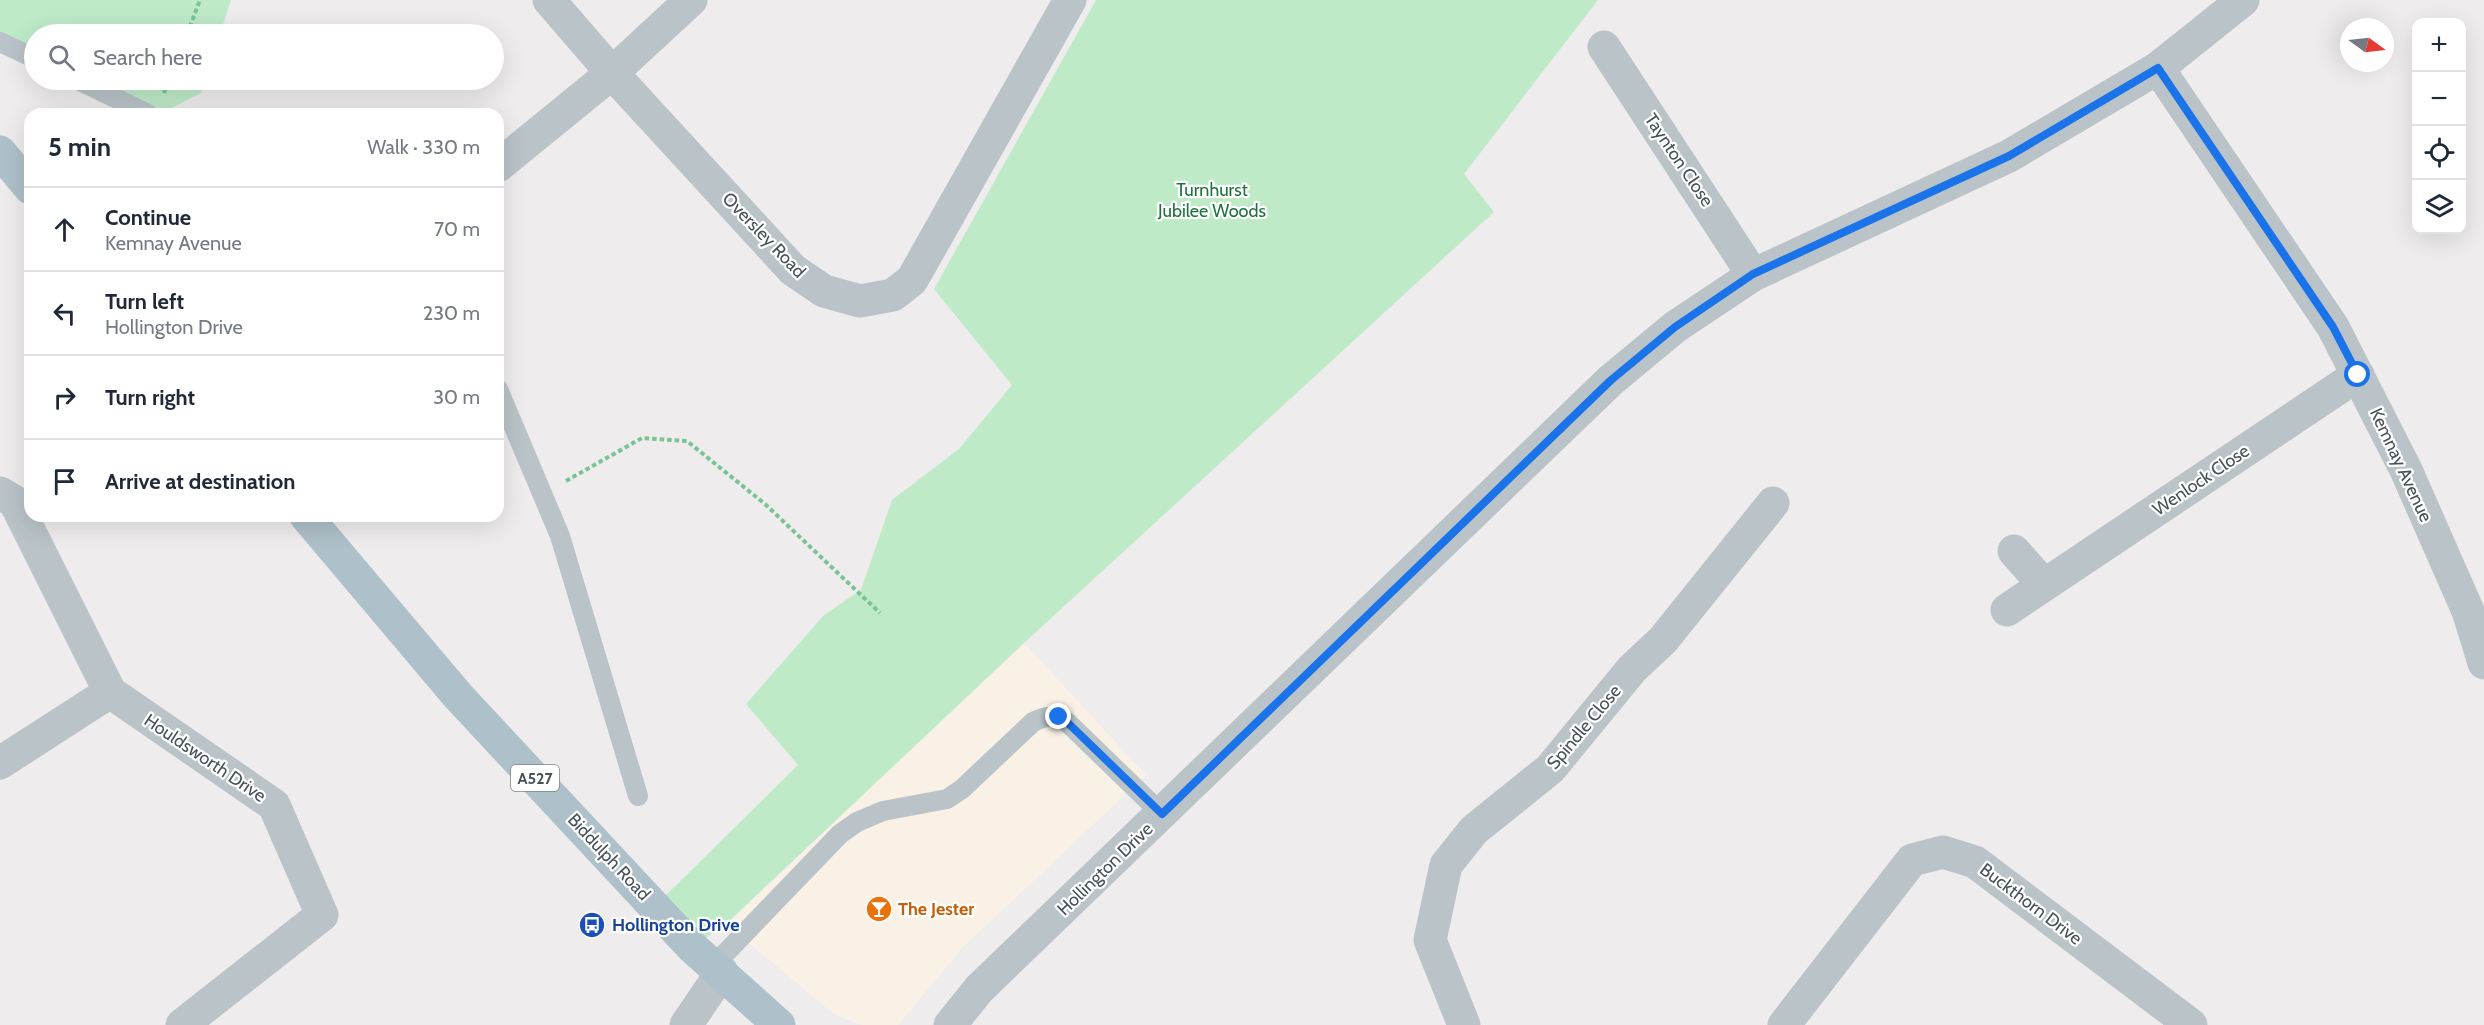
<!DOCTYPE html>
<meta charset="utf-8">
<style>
body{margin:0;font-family:Cabin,sans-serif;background:#f6f6f7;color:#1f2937}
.controls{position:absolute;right:18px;top:18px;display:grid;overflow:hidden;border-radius:12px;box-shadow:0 6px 24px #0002}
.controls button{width:54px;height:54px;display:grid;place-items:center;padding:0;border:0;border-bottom:2px solid #e0e1e3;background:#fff;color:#1f2937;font:30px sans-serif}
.compass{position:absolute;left:2340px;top:18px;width:54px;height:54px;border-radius:50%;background:#fff;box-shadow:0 6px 24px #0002;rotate:105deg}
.stop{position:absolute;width:18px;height:18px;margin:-14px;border:4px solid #1a73e8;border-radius:50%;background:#fff}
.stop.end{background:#1a73e8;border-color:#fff;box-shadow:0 2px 6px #0008}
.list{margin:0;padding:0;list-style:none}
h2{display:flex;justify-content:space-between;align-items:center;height:78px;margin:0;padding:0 24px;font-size:26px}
h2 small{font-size:20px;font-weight:400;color:#747a83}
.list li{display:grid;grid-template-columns:39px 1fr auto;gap:18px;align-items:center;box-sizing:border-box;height:84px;padding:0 24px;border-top:2px solid #e0e1e3}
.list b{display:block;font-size:22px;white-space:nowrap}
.list p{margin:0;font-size:20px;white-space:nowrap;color:#747a83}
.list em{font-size:20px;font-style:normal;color:#747a83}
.icon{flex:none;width:33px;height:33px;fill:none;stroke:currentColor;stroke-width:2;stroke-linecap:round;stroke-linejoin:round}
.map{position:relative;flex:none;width:2484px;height:1025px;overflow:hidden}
.search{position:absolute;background:#fff;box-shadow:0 6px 24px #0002;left:24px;top:24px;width:480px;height:66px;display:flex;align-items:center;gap:15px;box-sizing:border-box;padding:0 21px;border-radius:33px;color:#747a83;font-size:22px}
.panel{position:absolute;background:#fff;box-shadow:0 6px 24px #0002;left:24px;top:108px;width:480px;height:414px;border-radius:18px}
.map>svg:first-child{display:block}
.commercial{fill:#f9f1e6}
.green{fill:#beeac8}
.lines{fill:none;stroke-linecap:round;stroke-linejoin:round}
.path{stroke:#79c495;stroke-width:4;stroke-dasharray:4.5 3;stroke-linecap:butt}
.lane{stroke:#b9c3c8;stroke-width:20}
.street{stroke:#b9c3c8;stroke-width:33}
.primary{stroke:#aec0c9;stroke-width:33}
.route{stroke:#1a73e8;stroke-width:8}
.labels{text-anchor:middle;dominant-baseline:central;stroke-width:4.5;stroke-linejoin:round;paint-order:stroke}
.shield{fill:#fff;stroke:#7e868a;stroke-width:1.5}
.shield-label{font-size:16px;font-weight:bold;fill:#475258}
.street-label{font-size:18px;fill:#475258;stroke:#fff}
.park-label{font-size:18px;fill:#1e723c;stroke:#fff}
.food-label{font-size:18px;font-weight:bold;fill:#c56008;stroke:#fff;text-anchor:start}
.transit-label{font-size:18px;font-weight:bold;fill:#164399;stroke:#fff;text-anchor:start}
</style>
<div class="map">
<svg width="2484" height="1025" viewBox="0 0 2484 1025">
<rect width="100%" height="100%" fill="#efeced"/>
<path class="commercial" d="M1024 643 1146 775 963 947 898 1025H862L835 1015 726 924Z"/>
<g class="green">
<path d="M0 0H231L220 34H34V58L0 42Z"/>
<path d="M1096 0H1598L1464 174 1494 212 1024 643 726 924 692 947 655 906 798 765 746 704 824 615 861 590 892 500 959 449 1012 385 934 289Z"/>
<path d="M78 80H205L201 93 160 114H148Z"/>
</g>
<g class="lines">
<g class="path">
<path d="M187 34 200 0"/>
<path d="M164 93 169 80"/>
<path d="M566 481 642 438 687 441 765 504 880 613"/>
</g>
<g class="lane">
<path d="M0 42 34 58"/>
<path d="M78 80 148 114"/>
<path d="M498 389 560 536 638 796"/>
<path d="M714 965 840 834 857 822 883 811 947 799 962 789 1033 722C1045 716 1055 714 1067 722L1162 814"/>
</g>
<g class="street">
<path d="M549 0 612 73 793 270 824 291 860 301 893 295 912 280 1070 0"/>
<path d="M1604 47 1753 275"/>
<path d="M2158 68 2333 327 2406 470 2468 611 2484 663"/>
<path d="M498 166 612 73 691 0"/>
<path d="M0 493 15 502 110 692 274 805 322 915 182 1025"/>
<path d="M2014 551 2044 585"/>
<path d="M2007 610 2358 375"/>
<path d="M0 763 110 692"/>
<path d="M686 1025 722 972"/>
<path d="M950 1025 979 989 1610 381 1675 327 1753 275 2009 156 2158 68 2243 0"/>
<path d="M1464 1025 1430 940 1446 865 1474 830 1550 769 1632 669 1663 640 1773 503"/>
<path d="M1784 1025 1912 860 1943 852 1975 862 2191 1025"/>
</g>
<g class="primary">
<path d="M0 152 30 188"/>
<path d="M306 516 458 696 692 947 779 1025"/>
</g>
</g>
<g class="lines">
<path class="route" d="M1059 717 1067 722 1162 814 1610 381 1675 327 1753 274 2009 156 2158 68 2333 327 2358 375"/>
</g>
<defs>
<g id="bar-disc" transform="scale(1.35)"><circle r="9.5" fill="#e8710a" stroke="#fff"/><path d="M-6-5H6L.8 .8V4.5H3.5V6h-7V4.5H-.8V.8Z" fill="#fff"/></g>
<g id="bus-disc" transform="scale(1.35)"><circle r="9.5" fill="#1a4fb4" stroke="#fff"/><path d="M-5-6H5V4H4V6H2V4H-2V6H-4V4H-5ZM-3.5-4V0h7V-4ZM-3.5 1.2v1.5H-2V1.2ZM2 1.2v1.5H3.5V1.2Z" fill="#fff"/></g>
</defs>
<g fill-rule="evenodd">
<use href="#bar-disc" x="879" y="909"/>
<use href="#bus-disc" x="592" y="925"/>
</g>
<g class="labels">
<rect class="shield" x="511" y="765" width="48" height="26" rx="4.5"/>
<g class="shield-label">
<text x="535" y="778">A527</text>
</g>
<g class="street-label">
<text transform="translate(1679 160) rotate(56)">Taynton Close</text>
<text transform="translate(764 235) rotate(46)">Oversley Road</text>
<text transform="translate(2401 465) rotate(65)">Kemnay Avenue</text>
<text transform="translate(2201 480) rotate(-34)">Wenlock Close</text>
<text transform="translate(1584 727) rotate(-50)">Spindle Close</text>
<text transform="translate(205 758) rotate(34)">Houldsworth Drive</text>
<text transform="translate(609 857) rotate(47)">Biddulph Road</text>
<text transform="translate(1105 869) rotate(-44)">Hollington Drive</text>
<text transform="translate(2031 904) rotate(37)">Buckthorn Drive</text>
</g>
<g class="park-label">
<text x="1212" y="190">Turnhurst<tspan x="1212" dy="21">Jubilee Woods</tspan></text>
</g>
<g class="food-label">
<text x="898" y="909">The Jester</text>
</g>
<g class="transit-label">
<text x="612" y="925">Hollington Drive</text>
</g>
</g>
</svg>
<div class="controls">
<button>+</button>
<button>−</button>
<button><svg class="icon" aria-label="locate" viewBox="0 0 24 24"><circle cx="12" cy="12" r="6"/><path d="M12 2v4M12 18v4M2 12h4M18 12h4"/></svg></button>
<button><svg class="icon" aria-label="layers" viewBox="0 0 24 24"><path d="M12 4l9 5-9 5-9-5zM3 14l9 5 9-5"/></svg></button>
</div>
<svg class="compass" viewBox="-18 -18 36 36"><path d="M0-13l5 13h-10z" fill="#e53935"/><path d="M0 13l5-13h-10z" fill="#747a83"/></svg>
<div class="stop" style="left:2358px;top:375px"></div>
<div class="stop end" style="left:1059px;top:717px"></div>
<div class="search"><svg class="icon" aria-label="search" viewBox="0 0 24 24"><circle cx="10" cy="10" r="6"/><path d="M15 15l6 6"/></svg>Search here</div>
<section class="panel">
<h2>5 min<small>Walk · 330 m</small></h2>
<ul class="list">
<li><svg class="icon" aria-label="ahead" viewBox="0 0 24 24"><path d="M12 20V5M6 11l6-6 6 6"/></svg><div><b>Continue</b><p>Kemnay Avenue</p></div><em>70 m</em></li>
<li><svg class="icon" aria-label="left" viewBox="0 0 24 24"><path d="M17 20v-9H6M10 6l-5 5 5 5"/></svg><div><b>Turn left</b><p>Hollington Drive</p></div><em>230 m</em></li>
<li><svg class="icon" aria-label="right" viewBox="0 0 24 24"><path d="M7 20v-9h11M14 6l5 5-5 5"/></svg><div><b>Turn right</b></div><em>30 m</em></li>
<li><svg class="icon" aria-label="arrive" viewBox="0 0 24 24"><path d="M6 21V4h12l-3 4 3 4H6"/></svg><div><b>Arrive at destination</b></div></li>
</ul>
</section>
</div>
